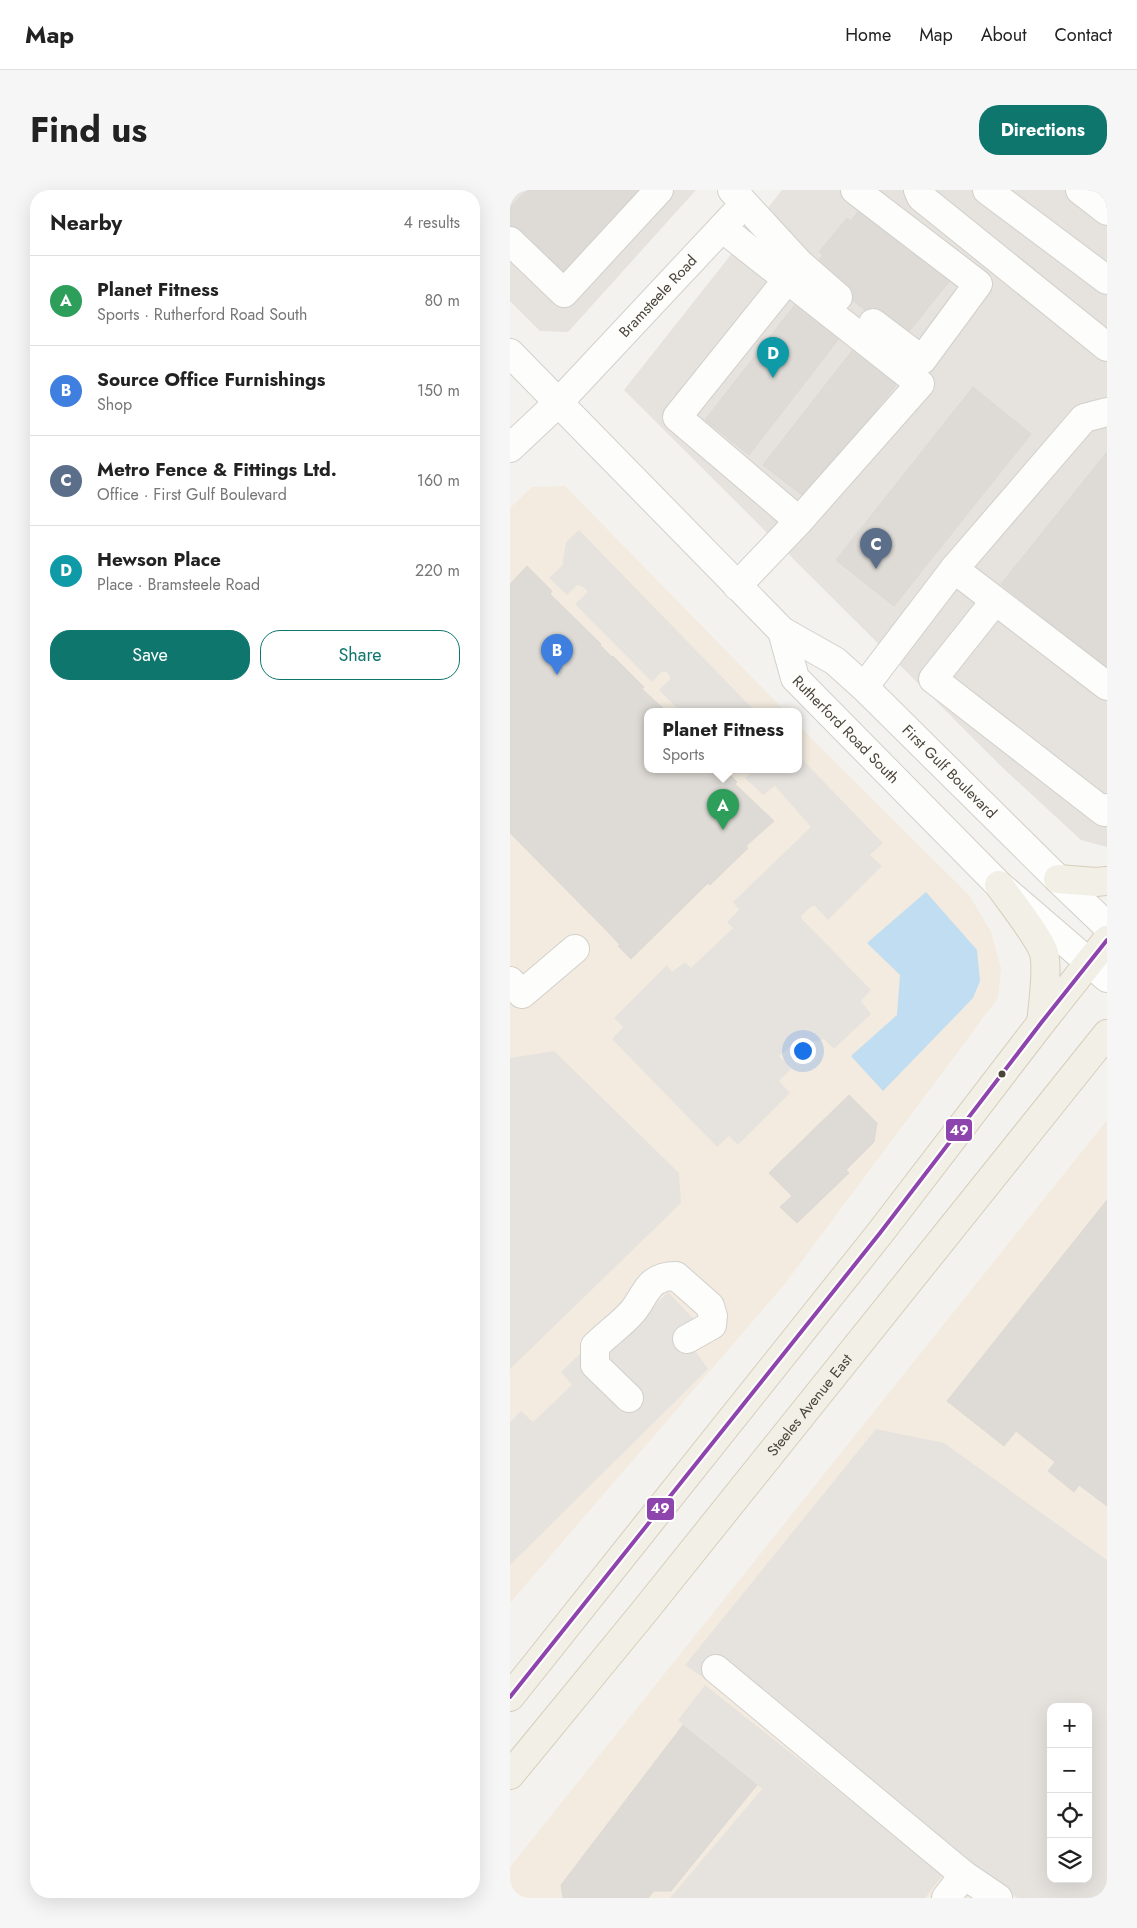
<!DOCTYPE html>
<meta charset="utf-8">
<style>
body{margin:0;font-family:Jost,sans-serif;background:#f6f6f6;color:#222}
.controls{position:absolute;right:15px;bottom:15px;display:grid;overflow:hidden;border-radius:10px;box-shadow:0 5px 20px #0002}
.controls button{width:45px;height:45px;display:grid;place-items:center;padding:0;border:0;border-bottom:1px solid #e0e0e0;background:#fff;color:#222;font:25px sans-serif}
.you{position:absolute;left:292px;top:860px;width:18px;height:18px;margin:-12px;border:4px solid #fff;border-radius:50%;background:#1a73e8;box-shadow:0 0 0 8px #1a73e833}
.badge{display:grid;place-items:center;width:32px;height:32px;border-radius:50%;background:#0f766e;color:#fff;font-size:16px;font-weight:700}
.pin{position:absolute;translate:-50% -41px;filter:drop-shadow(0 1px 2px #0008)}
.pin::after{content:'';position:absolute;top:26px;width:18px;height:15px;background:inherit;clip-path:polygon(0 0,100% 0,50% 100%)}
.popup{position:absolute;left:134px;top:518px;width:158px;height:65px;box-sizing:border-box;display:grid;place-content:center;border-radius:10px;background:#fff;filter:drop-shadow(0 1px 4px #0005);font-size:16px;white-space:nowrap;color:#767676}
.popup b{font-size:19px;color:#222}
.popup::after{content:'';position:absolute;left:50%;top:100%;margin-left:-10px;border:10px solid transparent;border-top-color:#fff}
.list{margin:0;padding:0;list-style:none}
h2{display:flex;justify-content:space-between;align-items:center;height:65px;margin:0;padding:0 20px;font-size:21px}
h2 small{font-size:16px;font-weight:400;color:#767676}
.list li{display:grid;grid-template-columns:32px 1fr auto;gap:15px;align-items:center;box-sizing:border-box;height:90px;padding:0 20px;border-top:1px solid #e0e0e0}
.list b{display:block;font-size:19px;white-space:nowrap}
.list p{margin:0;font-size:16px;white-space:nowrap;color:#767676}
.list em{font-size:16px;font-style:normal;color:#767676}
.actions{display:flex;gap:10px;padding:15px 20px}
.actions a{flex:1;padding:11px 0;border:1px solid #0f766e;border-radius:20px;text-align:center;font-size:18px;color:#0f766e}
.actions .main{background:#0f766e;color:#fff}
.icon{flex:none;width:28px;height:28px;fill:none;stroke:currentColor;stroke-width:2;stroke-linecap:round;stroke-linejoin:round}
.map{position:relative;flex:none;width:597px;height:1708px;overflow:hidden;border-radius:20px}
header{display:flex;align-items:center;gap:30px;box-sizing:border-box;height:70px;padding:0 25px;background:#fff;border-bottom:1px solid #e0e0e0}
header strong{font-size:24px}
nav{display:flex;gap:28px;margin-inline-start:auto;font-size:18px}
.intro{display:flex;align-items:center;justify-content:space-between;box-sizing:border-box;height:120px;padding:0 30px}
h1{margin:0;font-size:35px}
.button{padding:12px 22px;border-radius:20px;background:#0f766e;color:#fff;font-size:18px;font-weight:700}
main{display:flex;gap:30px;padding:0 30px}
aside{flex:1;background:#fff;border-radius:20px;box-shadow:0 5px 20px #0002}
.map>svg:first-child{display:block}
.commercial{fill:#f3ebdf;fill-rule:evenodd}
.industrial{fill:#e6e2de}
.parking{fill:#e6e3df;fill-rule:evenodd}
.water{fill:#c0ddf1}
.building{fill:#dedbd6;stroke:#dcd9d4}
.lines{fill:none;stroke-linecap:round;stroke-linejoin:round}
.minor-casing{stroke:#d2d0cb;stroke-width:30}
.major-casing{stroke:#d6cebb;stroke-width:30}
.minor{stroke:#fdfdfc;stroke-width:28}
.major{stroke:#f2efe6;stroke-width:28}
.bus-1-casing{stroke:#fff;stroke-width:8}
.bus-1{stroke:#8e44ad;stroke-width:4}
.bus-dot{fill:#4b4439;stroke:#fff;stroke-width:2}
.labels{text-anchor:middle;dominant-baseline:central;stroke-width:4;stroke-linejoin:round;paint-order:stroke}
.street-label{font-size:15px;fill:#4b4439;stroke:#fff}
.line-badge{stroke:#fff;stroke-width:2}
.badge-label{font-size:14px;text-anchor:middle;font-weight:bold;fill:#fff}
</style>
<header>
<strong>Map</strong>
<nav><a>Home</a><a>Map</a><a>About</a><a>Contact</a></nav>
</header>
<div class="intro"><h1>Find us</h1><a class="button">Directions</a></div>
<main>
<aside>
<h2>Nearby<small>4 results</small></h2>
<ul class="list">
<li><span class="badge" style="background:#2e9e5b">A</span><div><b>Planet Fitness</b><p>Sports · Rutherford Road South</p></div><em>80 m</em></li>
<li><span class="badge" style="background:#3f7fe0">B</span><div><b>Source Office Furnishings</b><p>Shop</p></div><em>150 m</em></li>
<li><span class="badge" style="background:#5c6f8a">C</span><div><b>Metro Fence &amp; Fittings Ltd.</b><p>Office · First Gulf Boulevard</p></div><em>160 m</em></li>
<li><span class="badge" style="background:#0f9aa8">D</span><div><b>Hewson Place</b><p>Place · Bramsteele Road</p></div><em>220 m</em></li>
</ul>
<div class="actions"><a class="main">Save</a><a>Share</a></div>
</aside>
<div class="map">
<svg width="597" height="1708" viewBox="0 0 597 1708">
<rect width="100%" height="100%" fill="#f4f2ee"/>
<g class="commercial">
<path d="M55 296 275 521H138V579H288V535L460 706 481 742 491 778 488 808 274 1095 0 1413V318L22 297Z"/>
<path d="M597 930V1708H0V1677ZM541 1517H578V1689H541Z"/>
</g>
<g class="industrial">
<path d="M0 0H186L58 142 30 141 0 111Z"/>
<path d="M272 0H597V657L571 650 494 579 114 200Z"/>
</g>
<g class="parking">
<path d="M69 340 245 521H170L149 500 160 489V486L156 482H151L142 492 65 414 76 404 77 400 71 396 67 395 57 405 39 388 52 376 56 352Z"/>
<path d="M288 565 373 653 360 665 372 676 318 730 305 716H302L291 726 292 729 361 800 351 811 361 824 324 859 314 849 280 857 269 866 281 879 269 891 280 903 228 955 219 946 207 957 102 849 113 837 104 828 157 775 162 782 175 772 181 778 223 738 217 732 229 720 223 712 301 637 265 596 253 605 235 588 245 579H288Z"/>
<path d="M44 861 169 983 171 1013 0 1179V868Z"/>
<path d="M158 1102 196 1142 182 1156 198 1179 0 1375V1232L11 1221 23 1232 62 1195 51 1182 131 1105 143 1117Z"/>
<path d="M366 1239 434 1253 597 1370V1701L591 1708H508L175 1475ZM541 1517H578V1689H541Z"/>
<path d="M195 1495 434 1684 415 1708H160L252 1599 168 1530Z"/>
</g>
<path class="water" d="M416 702 467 760 470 791 463 808 373 901 341 866 387 825 390 785 357 753Z"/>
<g class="building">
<path d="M18 0H130L49 87 0 37V17Z"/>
<path d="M352 16 442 88 392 150 303 78 313 65 309 62 337 28 341 31Z"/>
<path d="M287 112 331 146 239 265 195 230Z"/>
<path d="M345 157 389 191 297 309 253 275Z"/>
<path d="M463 197 521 244 384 416 326 370Z"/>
<path d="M597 262V480L491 394Z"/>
<path d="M17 376 42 401 40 404 91 454 90 455 102 467 103 466 134 497 132 499 156 521H138V579H214L227 592 225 594 264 631 236 656 238 658 200 695 198 693 121 769 108 756 110 755 99 743 0 643V394Z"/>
<path d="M339 905 367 933 364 952 336 980 339 983 287 1033 270 1017 282 1006 259 983Z"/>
<path d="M597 1010V1316L569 1295 564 1302 538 1281 545 1272 506 1241 494 1256 437 1211Z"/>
<path d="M173 1535 247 1595 161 1701H144L138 1708H53L51 1695Z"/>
</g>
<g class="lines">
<g class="minor-casing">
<g id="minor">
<path d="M222 0 289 73 328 107"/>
<path d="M345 0 468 94 412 170 363 133"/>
<path d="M408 0 411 7 597 157"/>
<path d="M477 0 597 90"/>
<path d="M570 0 597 21"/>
<path d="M212 38 410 194 289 331 227 396"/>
<path d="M0 51 54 103 149 0"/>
<path d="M277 90 167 227 289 331"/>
<path id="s1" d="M0 163 272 441 285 488 489 695 597 788"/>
<path id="s2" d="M0 258 49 212 224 25"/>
<path d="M444 379 597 496"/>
<path d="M485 411 423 489 594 622 597 618"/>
<path id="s3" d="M272 441 325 471 354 497 548 689 597 736"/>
<path d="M354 497 444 379 574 228 597 222"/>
<path d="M0 791 12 804 65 759"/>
<path d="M119 1208 85 1175V1156C97 1144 112 1134 123 1121 137 1103 138 1086 166 1086L200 1116 203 1126 202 1135 177 1149"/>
<path d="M206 1479 454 1685 488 1708"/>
<path d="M436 1708 454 1685"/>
</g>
</g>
<g class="major-casing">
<g id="major">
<path d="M548 689 586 692 597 691"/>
<path d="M489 695C500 711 529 747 534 763 538 781 533 814 531 833"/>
<path d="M0 1507 370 1043 531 833 597 750"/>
<path id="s4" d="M0 1585 133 1423 597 844"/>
</g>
</g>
<use href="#minor" class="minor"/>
<use href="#major" class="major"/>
<g class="bus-1-casing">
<path id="bus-1" d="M0 1507 370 1043 531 833 597 750"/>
</g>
<use href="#bus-1" class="bus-1"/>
</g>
<circle class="bus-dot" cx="492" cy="884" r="4.5"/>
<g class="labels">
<g class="street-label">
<text stroke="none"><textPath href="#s2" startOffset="212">Bramsteele Road</textPath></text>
<text stroke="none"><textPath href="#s1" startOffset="510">Rutherford Road South</textPath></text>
<text stroke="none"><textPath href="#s3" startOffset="220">First Gulf Boulevard</textPath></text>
<text stroke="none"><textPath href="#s4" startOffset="476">Steeles Avenue East</textPath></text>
</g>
</g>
<g class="line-badge">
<rect x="435" y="928" width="28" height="24" rx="5" fill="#8e44ad"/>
<rect x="136" y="1307" width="29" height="24" rx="5" fill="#8e44ad"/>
</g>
<g class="badge-label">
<text x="449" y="945">49</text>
<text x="150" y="1323">49</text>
</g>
</svg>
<div class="controls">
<button>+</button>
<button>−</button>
<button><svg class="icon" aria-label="locate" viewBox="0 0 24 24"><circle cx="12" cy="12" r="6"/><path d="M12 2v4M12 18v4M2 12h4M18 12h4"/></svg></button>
<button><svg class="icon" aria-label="layers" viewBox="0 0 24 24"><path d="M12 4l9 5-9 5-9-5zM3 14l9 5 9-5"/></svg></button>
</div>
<div class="you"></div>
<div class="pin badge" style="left:213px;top:640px;background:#2e9e5b">A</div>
<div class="popup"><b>Planet Fitness</b>Sports</div>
<div class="pin badge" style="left:47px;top:485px;background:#3f7fe0">B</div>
<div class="pin badge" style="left:366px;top:379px;background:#5c6f8a">C</div>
<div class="pin badge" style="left:263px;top:188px;background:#0f9aa8">D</div>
</div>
</main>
